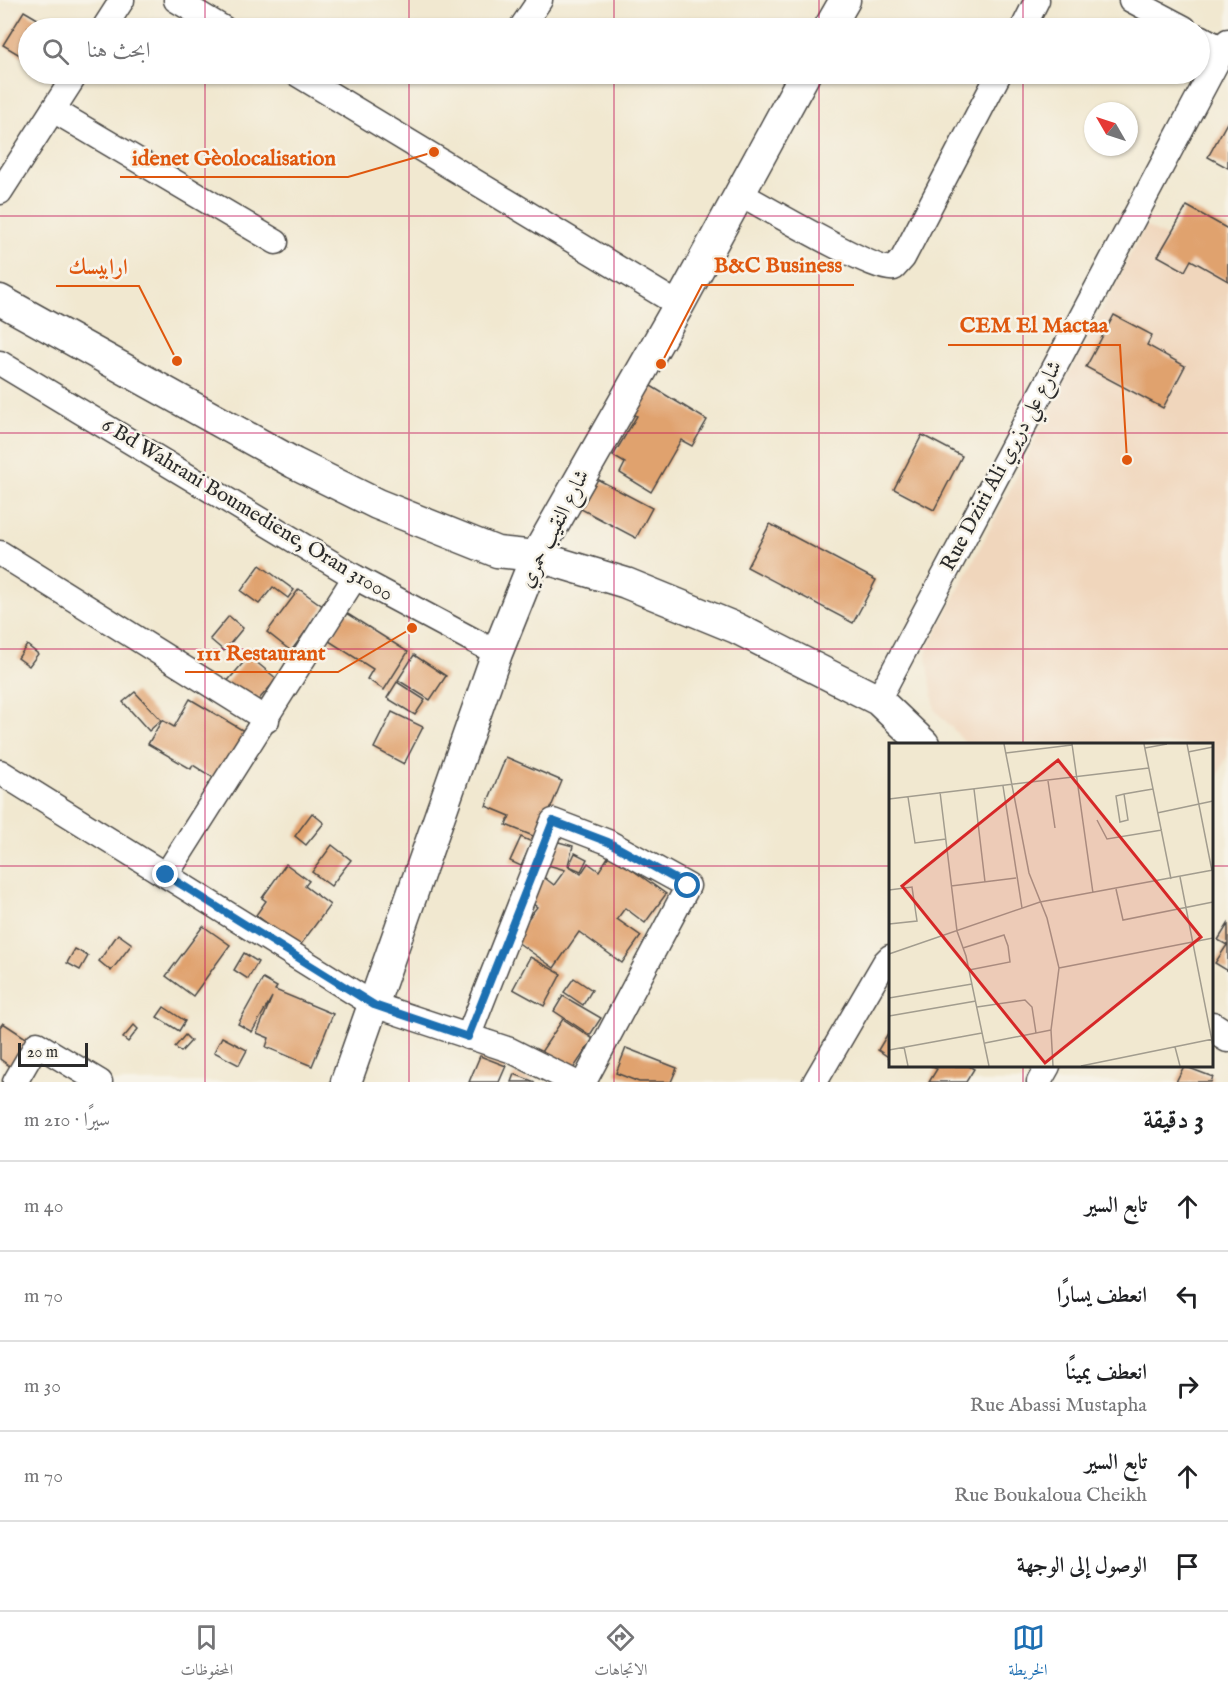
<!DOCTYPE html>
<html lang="ar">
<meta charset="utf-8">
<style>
body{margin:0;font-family:"IM FELL English",Amiri,serif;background:#f6f6f6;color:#202124;direction:rtl}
.compass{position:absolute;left:1084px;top:102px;width:54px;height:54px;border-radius:50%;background:#fff;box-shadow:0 2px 4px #0004;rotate:309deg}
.scale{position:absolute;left:18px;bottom:15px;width:70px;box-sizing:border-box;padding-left:6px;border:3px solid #2b2b2b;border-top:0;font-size:16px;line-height:21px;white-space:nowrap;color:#2b2b2b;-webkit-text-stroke:4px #f7f3e8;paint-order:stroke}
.stop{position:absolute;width:18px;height:18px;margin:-14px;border:4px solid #1f6fb2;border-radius:50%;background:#fff}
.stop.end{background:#1f6fb2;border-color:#fff;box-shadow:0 2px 6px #0008}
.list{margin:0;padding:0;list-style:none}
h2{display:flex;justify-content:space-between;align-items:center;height:78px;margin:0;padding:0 24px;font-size:26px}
h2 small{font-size:20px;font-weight:400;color:#757577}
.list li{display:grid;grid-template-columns:39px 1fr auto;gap:18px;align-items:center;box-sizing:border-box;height:90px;padding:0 24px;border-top:2px solid #e0e0e0}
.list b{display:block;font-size:22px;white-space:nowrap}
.list p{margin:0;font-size:20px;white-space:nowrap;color:#757577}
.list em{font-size:20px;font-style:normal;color:#757577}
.icon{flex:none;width:33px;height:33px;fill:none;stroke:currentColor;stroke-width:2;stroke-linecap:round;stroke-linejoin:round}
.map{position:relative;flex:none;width:1228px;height:1082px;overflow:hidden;direction:ltr}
.search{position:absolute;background:#fff;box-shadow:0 2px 4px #0004;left:18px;right:18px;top:18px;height:66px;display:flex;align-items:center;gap:15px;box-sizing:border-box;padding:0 21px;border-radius:33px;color:#757577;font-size:22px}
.sheet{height:528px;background:#fff}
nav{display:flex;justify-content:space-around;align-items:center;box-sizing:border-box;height:84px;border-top:2px solid #e0e0e0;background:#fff;font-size:16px;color:#757577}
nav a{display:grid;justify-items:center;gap:3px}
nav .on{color:#1f6fb2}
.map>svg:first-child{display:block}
.built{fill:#f0d6bc}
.building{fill:#e0a26e}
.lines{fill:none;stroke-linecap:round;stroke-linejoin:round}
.minor-casing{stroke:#494744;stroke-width:27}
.major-casing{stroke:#494744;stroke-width:33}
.minor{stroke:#fff;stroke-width:24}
.major{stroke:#fff;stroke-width:30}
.route{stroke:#1f6fb2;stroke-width:8}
.grid{fill:none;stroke:#c2185b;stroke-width:1.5;stroke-opacity:0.55}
.labels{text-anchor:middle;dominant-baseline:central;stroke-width:5;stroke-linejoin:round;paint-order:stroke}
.street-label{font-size:21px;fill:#2b2b2b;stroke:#f7f3e8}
.inset-road{fill:none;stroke:#a29c8e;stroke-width:1.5}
.view{fill:#d62828;fill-opacity:0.15;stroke:#d62828;stroke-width:3}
.inset-edge{fill:none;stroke:#2b2b2b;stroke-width:3}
.leader{fill:none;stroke:#df570e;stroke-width:2}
.callout-dot{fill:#df570e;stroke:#f7f3e8;stroke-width:2}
.callout-label{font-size:22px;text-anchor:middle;font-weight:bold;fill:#df570e;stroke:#f7f3e8;stroke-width:5;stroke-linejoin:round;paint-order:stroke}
</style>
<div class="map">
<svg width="1228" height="1082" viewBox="0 0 1228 1082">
<rect width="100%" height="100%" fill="#f7f3e8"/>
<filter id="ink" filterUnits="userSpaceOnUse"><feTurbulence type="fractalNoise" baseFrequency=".0167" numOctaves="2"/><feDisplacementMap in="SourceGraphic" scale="12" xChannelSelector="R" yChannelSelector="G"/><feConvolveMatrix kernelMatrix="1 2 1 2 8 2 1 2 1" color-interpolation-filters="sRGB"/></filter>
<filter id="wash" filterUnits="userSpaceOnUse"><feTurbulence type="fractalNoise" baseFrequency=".008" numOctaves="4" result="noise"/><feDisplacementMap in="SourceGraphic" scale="24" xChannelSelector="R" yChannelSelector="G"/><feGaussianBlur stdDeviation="1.35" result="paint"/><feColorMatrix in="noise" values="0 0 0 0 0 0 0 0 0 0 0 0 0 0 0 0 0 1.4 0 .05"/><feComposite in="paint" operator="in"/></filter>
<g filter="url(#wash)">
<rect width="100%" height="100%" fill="#f1e8d0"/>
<path class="built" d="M1145 226 1228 268V755L1212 787V744H967L935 710 926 653Z"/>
<g id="blocks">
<g class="building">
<path d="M24 11 53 28H28V60L3 45Z"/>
<path d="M1228 121V168L1208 157Z"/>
<path d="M1187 206 1228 229V281L1191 260 1185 271 1158 256Z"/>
<path d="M1114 315 1152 335 1147 345 1185 366 1163 408 1086 367Z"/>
<path d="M646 383 707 420 692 446 681 440 651 492 620 473 625 463 613 456 637 416 629 411Z"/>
<path d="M922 435 962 456 934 510 894 489Z"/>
<path d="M597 479 652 508 636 538 581 509Z"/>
<path d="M770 524 876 580 853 623 747 567Z"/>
<path d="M260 565 294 590 288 598 273 587 259 604 241 591Z"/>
<path d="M299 589 324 607 291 651 267 632Z"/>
<path d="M346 613 408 652 384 690 367 679 373 669 329 641Z"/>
<path d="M229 616 243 628 224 651 210 639Z"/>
<path d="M27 645 38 654 29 666 18 658Z"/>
<path d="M414 655 446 676 430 700 398 680Z"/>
<path d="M249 656 277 679 252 707 225 684Z"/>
<path d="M397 682 425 700 415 715 387 698Z"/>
<path d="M135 692 161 720 149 731 123 702Z"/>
<path d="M190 699 249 734 220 782 193 765 191 769 148 744 162 720 174 727Z"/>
<path d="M392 712 423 727 404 764 374 748Z"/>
<path d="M506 757 562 781 538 838 506 825 510 816 486 806Z"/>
<path d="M312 813 324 823 306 845 295 836Z"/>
<path d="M521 837 532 842 521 866 510 861Z"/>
<path d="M555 841 573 846 568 865 581 874 588 863 599 871 610 854 666 894 645 923 625 908 617 919 641 936 622 963 579 932 554 968 510 937 524 924 537 907 525 898 541 875 554 885 565 870 548 865Z"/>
<path d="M332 845 351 860 331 886 312 872Z"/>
<path d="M575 853 587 859 581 871 569 866Z"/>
<path d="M286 864 309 881 305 886 330 905 299 947 256 915 266 901 262 898Z"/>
<path d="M1228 924V971L1215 963 1227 945 1218 940Z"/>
<path d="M203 926 230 945 193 996 166 976Z"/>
<path d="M118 934 132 944 111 971 99 961Z"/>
<path d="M75 949 88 956 80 970 67 963Z"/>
<path d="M244 953 258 962 248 979 234 970Z"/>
<path d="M530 957 561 974 544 1006 513 989Z"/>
<path d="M574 978 592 990 583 1005 564 992Z"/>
<path d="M263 979 277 987 275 990 333 1014 312 1066 266 1047 269 1038 257 1033 272 997 252 1032 238 1024Z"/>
<path d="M563 996 601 1018 590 1035 554 1011Z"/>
<path d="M164 1007 185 1021 179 1031 157 1017Z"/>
<path d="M563 1019 593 1039 571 1072 541 1052Z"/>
<path d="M3 1023 29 1040 11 1067 0 1059V1027Z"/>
<path d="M134 1025 138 1029 128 1042 123 1038Z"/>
<path d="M890 1030V1058L878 1050Z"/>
<path d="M185 1035 191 1041 181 1052 175 1047Z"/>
<path d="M222 1037 247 1050 239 1065 214 1052Z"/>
<path d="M626 1048 677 1068 671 1082H639L616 1073Z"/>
<path d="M480 1056 506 1066 499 1082H469Z"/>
<path d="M931 1066H969L974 1069 966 1082H929L937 1069Z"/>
<path d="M1184 1066 1213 1077 1211 1082H1176Z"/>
<path d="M514 1074 535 1082H511Z"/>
</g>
</g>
</g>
<g filter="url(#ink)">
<use href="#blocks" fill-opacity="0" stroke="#494744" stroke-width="1.5"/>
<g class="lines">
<g class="minor-casing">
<g id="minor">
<path d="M176 0 223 28"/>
<path d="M1131 0 1184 28"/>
<path d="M104 28 122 0"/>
<path d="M521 28 540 0"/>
<path d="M1023 28 1037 0"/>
<path d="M1200 37 1228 52"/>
<path d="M297 74 679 305"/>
<path d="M53 110 276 242"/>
<path d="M0 192 76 74"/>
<path d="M739 193C763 206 876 273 894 268L903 258 999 74"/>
<path d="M0 363 355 577 497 653"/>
<path d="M0 553 267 720"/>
<path d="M878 700 1228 41"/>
<path d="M0 772 374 1005 510 1050 574 1082"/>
<path d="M166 875 355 577"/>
<path d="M468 1037 553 821 608 842 688 886 584 1082"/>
<path d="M15 1082 37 1044 100 1082"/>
<path d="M815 1082 885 962 890 957"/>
<path d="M1039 1082 1048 1066"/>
</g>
</g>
<g class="major-casing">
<g id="major">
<path d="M829 28 845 0"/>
<path d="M0 300 294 463 377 504 497 552 536 556 626 583 736 628 878 700 924 744"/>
<path d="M1212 1027 1228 1037"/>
<path d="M346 1082 497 653 536 556 679 305 805 74"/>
</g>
</g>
<use href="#minor" class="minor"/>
<use href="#major" class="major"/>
</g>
</g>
<g class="lines" filter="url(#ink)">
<path class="route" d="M166 875 374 1005 468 1037 553 821 608 842 688 886"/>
</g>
<path class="grid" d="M205 0V28M409 0V28M614 0V28M819 0V28M1023 0V28M205 74V1082M409 74V1082M614 74V1082M819 74V1082M1023 74V744M0 216H1228M0 433H1228M0 649H1228M0 866H890M1212 866H1228M1023 1066V1082"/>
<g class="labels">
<g class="street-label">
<text transform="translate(1002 466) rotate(-62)">Rue Dziri Ali شارع علي دزيري</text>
<text transform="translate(247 510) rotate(31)">6 Bd Wahrani Boumediene, Oran 31000</text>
<text transform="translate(555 529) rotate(-63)">شارع النقيب حمري</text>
</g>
</g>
<g transform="translate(889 743)">
<rect width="324" height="324" fill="#f1e8d0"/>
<path class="inset-road" d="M115 1 140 130 158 175 170 225 162 287 164 323M183 1 204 150M255 1 282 136M298 1 323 128M256 5 278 1M299 9 324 4M117 10 183 2M159 38 166 85M114 43 133 165M85 46 96 139M51 49 68 188 77 213 100 323M235 51 239 77 231 79 227 53 235 51 252 48 264 46M19 54 26 100 57 96M0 56 260 25M268 70 324 58M208 77 218 96 273 87M291 134 324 303M62 143 127 135M227 146 234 177 324 159M0 147 23 144 28 178 0 181M74 205 115 192 119 203 121 219 80 227M0 211 151 159 324 127M170 225 324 195M0 255 83 241M88 264 136 257 143 264 147 290M0 273 87 258M96 300 162 287M15 304 19 323M286 304 291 323M0 307 93 290M192 323 324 296"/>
<path class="view" d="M169 17 312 194 156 320 13 143Z"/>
<rect width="324" height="324" class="inset-edge"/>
</g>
<path class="leader" d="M434 152L348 177H120M661 364L702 285H854M177 361L139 286H56M1127 460L1120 345H948M412 628L338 672H185"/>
<g class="callout-dot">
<circle cx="434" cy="152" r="6"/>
<circle cx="661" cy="364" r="6"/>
<circle cx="177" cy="361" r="6"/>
<circle cx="1127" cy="460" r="6"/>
<circle cx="412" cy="628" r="6"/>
</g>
<g class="callout-label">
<text x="234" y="165">idenet Gèolocalisation</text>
<text x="778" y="272">B&amp;C Business</text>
<text x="98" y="274">ارابيسك</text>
<text x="1034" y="332">CEM El Mactaa</text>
<text x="261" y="660">111 Restaurant</text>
</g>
</svg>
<svg class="compass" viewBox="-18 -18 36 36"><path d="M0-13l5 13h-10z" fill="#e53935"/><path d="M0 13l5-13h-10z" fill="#757577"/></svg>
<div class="scale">20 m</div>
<div class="stop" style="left:688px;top:886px"></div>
<div class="stop end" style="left:166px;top:875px"></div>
<div class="search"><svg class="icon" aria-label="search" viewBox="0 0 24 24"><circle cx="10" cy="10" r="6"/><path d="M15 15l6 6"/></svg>ابحث هنا</div>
</div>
<section class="sheet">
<h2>3 دقيقة<small>سيرًا · 210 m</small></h2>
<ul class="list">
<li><svg class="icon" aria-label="ahead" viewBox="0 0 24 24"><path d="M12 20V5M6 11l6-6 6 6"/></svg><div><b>تابع السير</b></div><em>40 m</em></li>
<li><svg class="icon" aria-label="left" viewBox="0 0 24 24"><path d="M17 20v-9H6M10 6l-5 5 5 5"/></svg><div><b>انعطف يسارًا</b></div><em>70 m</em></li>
<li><svg class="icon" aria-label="right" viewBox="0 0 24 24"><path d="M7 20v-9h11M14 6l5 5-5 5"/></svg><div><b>انعطف يمينًا</b><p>Rue Abassi Mustapha</p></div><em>30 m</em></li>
<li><svg class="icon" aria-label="ahead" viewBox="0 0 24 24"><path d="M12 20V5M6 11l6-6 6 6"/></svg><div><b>تابع السير</b><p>Rue Boukaloua Cheikh</p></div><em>70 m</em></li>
<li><svg class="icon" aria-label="arrive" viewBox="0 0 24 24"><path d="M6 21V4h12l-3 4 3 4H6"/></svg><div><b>الوصول إلى الوجهة</b></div></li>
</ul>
</section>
<nav>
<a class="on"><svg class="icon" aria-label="map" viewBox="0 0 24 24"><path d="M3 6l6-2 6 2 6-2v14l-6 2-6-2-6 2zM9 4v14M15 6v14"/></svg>الخريطة</a>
<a><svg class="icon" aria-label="directions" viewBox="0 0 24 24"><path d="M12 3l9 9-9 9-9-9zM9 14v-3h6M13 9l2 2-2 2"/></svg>الاتجاهات</a>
<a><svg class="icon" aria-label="saved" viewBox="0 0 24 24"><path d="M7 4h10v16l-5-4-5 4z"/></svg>المحفوظات</a>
</nav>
